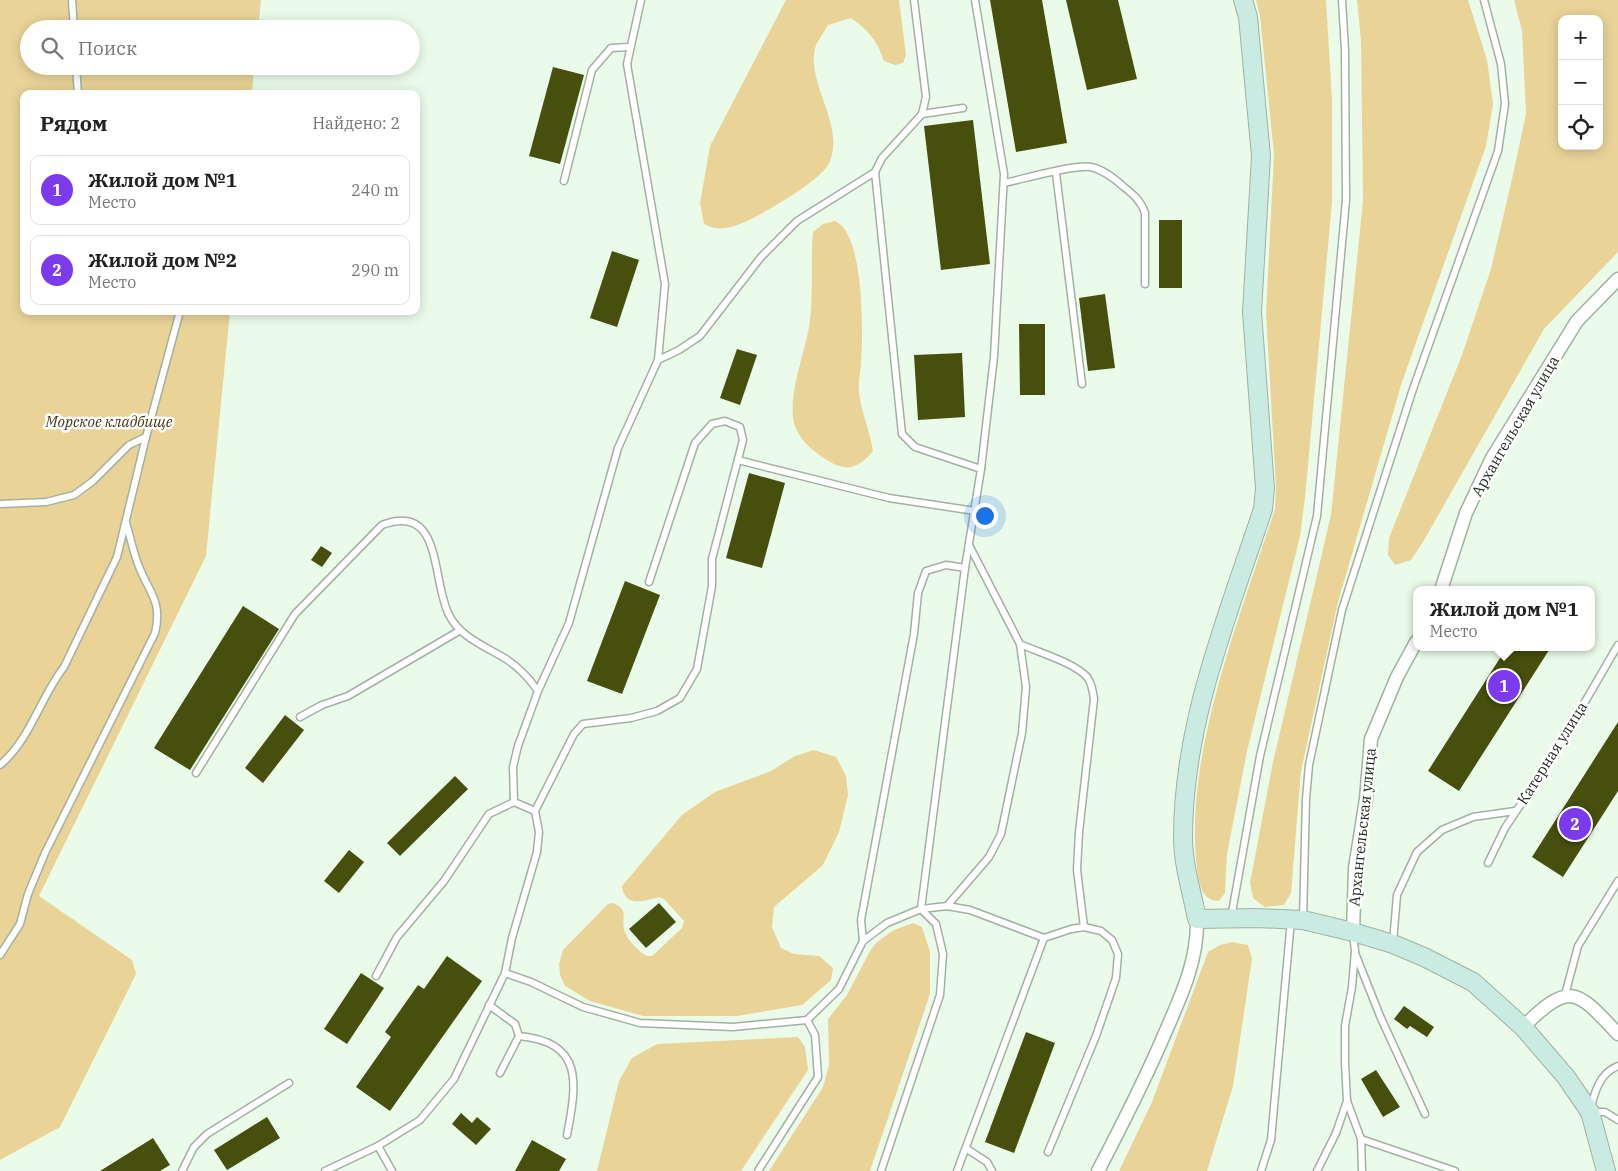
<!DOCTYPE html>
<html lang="ru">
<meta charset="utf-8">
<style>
body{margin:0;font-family:"IBM Plex Serif",serif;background:#f6f6f6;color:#222}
.controls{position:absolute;right:15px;top:15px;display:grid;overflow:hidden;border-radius:10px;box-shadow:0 2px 12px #0003}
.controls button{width:45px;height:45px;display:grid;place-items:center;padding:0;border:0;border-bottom:1px solid #e0e0e0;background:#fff;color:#222;font:25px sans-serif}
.you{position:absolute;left:984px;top:515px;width:18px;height:18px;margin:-12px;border:4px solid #fff;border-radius:50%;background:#1a73e8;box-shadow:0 0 0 8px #1a73e833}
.badge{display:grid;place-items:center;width:32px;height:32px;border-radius:50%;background:#7c3aed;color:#fff;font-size:16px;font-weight:700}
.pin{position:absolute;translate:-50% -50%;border:2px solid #fff;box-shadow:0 1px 5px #0006}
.popup{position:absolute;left:1413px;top:586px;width:182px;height:65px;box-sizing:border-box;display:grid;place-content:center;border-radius:10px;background:#fff;filter:drop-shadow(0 1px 4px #0005);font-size:16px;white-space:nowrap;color:#767676}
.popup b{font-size:19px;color:#222}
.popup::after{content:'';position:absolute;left:50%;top:100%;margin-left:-10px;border:10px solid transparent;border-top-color:#fff}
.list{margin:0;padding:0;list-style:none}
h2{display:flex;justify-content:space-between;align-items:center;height:65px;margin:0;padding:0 20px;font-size:21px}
h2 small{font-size:16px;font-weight:400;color:#767676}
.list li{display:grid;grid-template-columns:32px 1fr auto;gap:15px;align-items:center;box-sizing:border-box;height:70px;margin:0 10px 10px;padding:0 10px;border:1px solid #e0e0e0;border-radius:10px}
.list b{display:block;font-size:19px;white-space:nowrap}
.list p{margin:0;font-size:16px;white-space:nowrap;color:#767676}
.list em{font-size:16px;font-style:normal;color:#767676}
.icon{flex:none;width:28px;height:28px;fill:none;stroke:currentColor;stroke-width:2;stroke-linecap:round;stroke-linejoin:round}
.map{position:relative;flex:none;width:1618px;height:1171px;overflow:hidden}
.search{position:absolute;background:#fff;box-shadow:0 2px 12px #0003;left:20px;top:20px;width:400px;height:55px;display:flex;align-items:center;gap:12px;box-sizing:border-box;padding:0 18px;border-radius:28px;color:#767676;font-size:19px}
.panel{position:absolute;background:#fff;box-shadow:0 2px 12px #0003;left:20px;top:90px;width:400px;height:225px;border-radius:10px}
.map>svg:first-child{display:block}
.green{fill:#e9d397;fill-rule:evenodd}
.building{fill:#464f0b}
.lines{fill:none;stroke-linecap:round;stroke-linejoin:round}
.lane-casing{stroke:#a2b1a2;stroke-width:9}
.street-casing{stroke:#a2b1a2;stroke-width:15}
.secondary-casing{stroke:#a2b1a2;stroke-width:20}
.lane{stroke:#fff;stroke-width:6}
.street{stroke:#fff;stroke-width:12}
.secondary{stroke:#c9ebe2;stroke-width:18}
.labels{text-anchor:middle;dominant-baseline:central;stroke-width:5;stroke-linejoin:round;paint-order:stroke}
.park-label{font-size:15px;font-style:italic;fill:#453914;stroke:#fff}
.street-label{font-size:15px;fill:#252b25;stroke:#fff}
</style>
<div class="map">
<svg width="1618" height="1171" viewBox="0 0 1618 1171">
<rect width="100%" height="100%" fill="#ebfbea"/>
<g class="green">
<path d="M0 0H261L258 29H29V66H254L252 94H24V311H230L206 556 39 896 132 960 136 974 60 1127 0 1160Z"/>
<path d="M786 0H899L906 55 903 63 895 65 884 61C877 40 868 30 851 18L828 25C824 32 819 39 816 45 804 81 845 123 830 161 823 179 778 204 761 214 743 223 723 235 704 224L700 203 710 146Z"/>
<path d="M1256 0H1326L1332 100V202L1305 498 1300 536 1247 751 1227 854 1225 893 1219 901C1201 901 1199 882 1197 867 1183 756 1241 615 1275 509L1276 486 1266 314 1274 154 1260 16Z"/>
<path d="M1357 0H1468L1487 60 1493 104 1486 146 1402 382 1338 602 1301 771 1291 893 1284 905 1265 907 1253 898 1250 883 1273 762 1331 515 1363 201 1361 41Z"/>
<path d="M1514 0H1618V252L1544 329 1423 542 1411 560 1395 565 1388 555 1389 538 1462 355 1491 269 1512 179 1526 114 1522 31ZM1562 19H1599V146H1562Z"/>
<path d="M835 221C865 233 863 336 861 366 860 374 858 383 859 392 861 412 870 431 873 451 862 464 851 472 834 464 817 455 795 439 793 417 790 388 804 356 809 327 814 296 810 264 813 232L823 224Z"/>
<path d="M814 750 836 757 846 776 848 795 839 832 823 865 774 907 772 927 781 948 794 954 819 956 833 968 831 980 802 1005 737 1016H643L590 1001 565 986 560 975 559 964 563 950 608 904 613 903C630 911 621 916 624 929 626 939 639 952 647 956H652L682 928 684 921 664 899 659 897C645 901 624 908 622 886L682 815 715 792 771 771 795 756Z"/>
<path d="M913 923 922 927 930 952V994L870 1171H769L823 1087 829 1065 828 1019 847 995 870 951 877 942 894 930Z"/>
<path d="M1232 942 1248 945 1252 959 1233 1086 1207 1171H1119L1152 1102 1208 952 1220 945Z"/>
<path d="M798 1037 805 1047 808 1070 741 1171H597L619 1081 632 1058 657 1044Z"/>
</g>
<g class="building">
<path d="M990 0H1042L1067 143 1016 152Z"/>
<path d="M1066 0H1118L1137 79 1087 90Z"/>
<path d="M553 67 584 75 560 164 529 156Z"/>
<path d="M973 120 990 264 941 270 924 126Z"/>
<rect x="1159" y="220" width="23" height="68"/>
<path d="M612 251 639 260 617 327 590 318Z"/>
<path d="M1105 294 1115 368 1088 371 1079 298Z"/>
<path d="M1019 324H1045V395H1020Z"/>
<path d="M737 349 757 355 740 405 720 398Z"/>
<path d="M962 353 965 417 918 420 914 355Z"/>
<path d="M749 473 785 483 762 568 726 558Z"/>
<path d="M321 546 332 553 322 567 311 560Z"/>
<path d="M625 581 660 595 622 694 587 681Z"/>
<path d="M243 606 279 629 190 770 154 748Z"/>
<path d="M1507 647H1551L1459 791 1428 771Z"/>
<path d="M285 715 304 730 263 783 245 768Z"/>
<path d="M1618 722V791L1563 877 1532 857Z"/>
<path d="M455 776 468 789 400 856 387 843Z"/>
<path d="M349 850 364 862 339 893 324 881Z"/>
<path d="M659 903 676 922 646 948 629 929Z"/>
<path d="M447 956 482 981 390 1111 356 1087 391 1037 385 1032 418 985 424 989Z"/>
<path d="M361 973 384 988 347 1044 324 1029Z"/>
<path d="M1404 1006 1434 1027 1427 1037 1410 1026 1407 1029 1394 1019Z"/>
<path d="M1026 1032 1055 1043 1014 1153 985 1142Z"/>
<path d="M1376 1070 1400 1107 1383 1117 1361 1079Z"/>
<path d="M461 1113 472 1123 477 1117 491 1129 476 1145 452 1124Z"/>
<path d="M267 1117 280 1138 227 1170 214 1150Z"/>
<path d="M153 1138 170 1165 160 1171H100Z"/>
<path d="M532 1140 566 1159 559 1171H515Z"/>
</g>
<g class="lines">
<g class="lane-casing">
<g id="lane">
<path d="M72 0 74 29"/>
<path d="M914 0 926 97 922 114"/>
<path d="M76 66 78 94"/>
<path d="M963 108 922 114 882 158 875 172 902 434 915 447 981 469"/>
<path d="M1056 173 1082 384"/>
<path d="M564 181 592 70 611 48 629 47"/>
<path d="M1004 183C1024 179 1074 164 1091 167 1104 170 1114 178 1124 187 1134 195 1141 201 1145 213V284"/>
<path d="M658 360 679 350 700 336 761 257 797 221 875 172"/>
<path d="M146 437 180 311"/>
<path d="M738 460 889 498 975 511"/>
<path d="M0 504 46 502 74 495 93 481 129 445 146 437 117 557 64 667C40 698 30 740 0 765"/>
<path d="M1020 644C1038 652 1075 663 1087 677 1092 683 1093 692 1094 699L1079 832 1077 870 1084 927"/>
<path d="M538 691 569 623 618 448 658 360 665 284 627 64 641 0"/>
<path d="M300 717 322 705 348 696 459 631"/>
<path d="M196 773 295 614 382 525C443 502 431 579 449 615 461 638 485 646 506 659 520 668 529 678 538 691L518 746 513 767 514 802 535 811"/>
<path d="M1488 863 1505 828 1557 750 1618 645"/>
<path d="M947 906 989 857 1001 834 1022 733 1026 687 1020 644 969 545"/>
<path d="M921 909 947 906 970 910 1044 938 1071 929 1084 927 1101 931 1112 940 1118 954 1116 978 1096 1036 1048 1152"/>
<path d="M1231 918 1260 756 1317 516 1346 200 1345 50 1342 0"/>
<path d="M1303 919 1306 799 1309 765 1342 610 1413 389 1498 151 1505 104 1501 64 1484 0"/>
<path d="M1353 933 1355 951 1352 987 1345 1026V1063L1347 1101 1361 1139 1362 1171"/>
<path d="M863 941 861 920 914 634 918 593 926 571 946 565 965 568"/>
<path d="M1393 943 1397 895 1417 852 1442 830 1473 817 1515 811"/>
<path d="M1355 953 1380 1016 1425 1114"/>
<path d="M0 955 20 924 28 894 45 853 155 633C163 600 148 592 138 564 133 551 130 536 126 523"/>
<path d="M505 973 531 982 583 1007 640 1023 733 1027 807 1020 839 989 863 941 887 923 921 909 965 568 981 469 994 357 1004 174 975 0"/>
<path d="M376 976 397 937 444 881 489 814 514 802"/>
<path d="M1565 995 1578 946 1618 881"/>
<path d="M489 1005 515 1024 519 1036 500 1073"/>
<path d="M519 1036C584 1042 577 1083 567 1135"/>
<path d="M1618 1066C1599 1073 1594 1094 1590 1112H1605L1618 1120"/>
<path d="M1361 1139 1455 1171"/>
<path d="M378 1146 392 1171"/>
<path d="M967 1149 987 1162 992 1171"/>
<path d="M182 1171 194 1147 207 1134 289 1083"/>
<path d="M325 1171 378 1146 420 1120 454 1079 505 973 512 938 537 852 539 832 535 811 574 734 583 724 631 718 657 711 680 698 697 669 712 586V559L743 440 740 427 725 421 712 424 695 443 649 582"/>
<path d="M758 1171 818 1077 815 1035 807 1020"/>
<path d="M881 1171 940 995 943 954 936 924 921 909"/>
<path d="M957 1171 1044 938"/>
<path d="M1261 1171 1271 1140 1291 920"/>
<path d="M1317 1171 1336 1133 1347 1101"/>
</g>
</g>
<g class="street-casing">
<g id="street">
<path d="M1441 590 1466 513 1492 458 1577 321 1618 279"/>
<path d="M1353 932 1355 868 1366 799 1371 739 1397 677 1416 642"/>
<path d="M1523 1027C1570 981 1576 989 1618 1034"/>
<path d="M1098 1171C1122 1125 1145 1080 1165 1033 1181 996 1198 961 1197 919"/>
</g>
</g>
<g class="secondary-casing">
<path id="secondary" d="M1243 0 1248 17 1261 156 1252 312 1265 488 1263 509C1228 615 1183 723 1183 837 1183 865 1192 892 1197 919L1256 918 1303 920 1353 932 1393 944 1424 957 1473 982 1523 1027 1566 1077 1590 1112 1606 1171"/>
</g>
<use href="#lane" class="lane"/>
<use href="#street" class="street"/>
<use href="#secondary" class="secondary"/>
</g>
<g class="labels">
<g class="park-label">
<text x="109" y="421">Морское кладбище</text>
</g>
<g class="street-label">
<text transform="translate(1515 426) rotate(-60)">Архангельская улица</text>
<text transform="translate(1552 753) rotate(-58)">Катерная улица</text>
<text transform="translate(1362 827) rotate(-84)">Архангельская улица</text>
</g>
</g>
</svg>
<div class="controls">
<button>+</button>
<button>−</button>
<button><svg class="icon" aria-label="locate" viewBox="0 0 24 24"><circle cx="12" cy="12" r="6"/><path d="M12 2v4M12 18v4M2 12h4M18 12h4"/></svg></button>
</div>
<div class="you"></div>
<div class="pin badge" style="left:1504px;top:686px">1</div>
<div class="popup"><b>Жилой дом №1</b>Место</div>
<div class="pin badge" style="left:1575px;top:824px">2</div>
<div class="search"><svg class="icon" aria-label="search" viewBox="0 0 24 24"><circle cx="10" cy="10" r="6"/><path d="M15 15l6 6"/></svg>Поиск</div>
<section class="panel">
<h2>Рядом<small>Найдено: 2</small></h2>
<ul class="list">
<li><span class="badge">1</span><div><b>Жилой дом №1</b><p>Место</p></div><em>240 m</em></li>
<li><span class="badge">2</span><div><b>Жилой дом №2</b><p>Место</p></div><em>290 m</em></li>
</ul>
</section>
</div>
